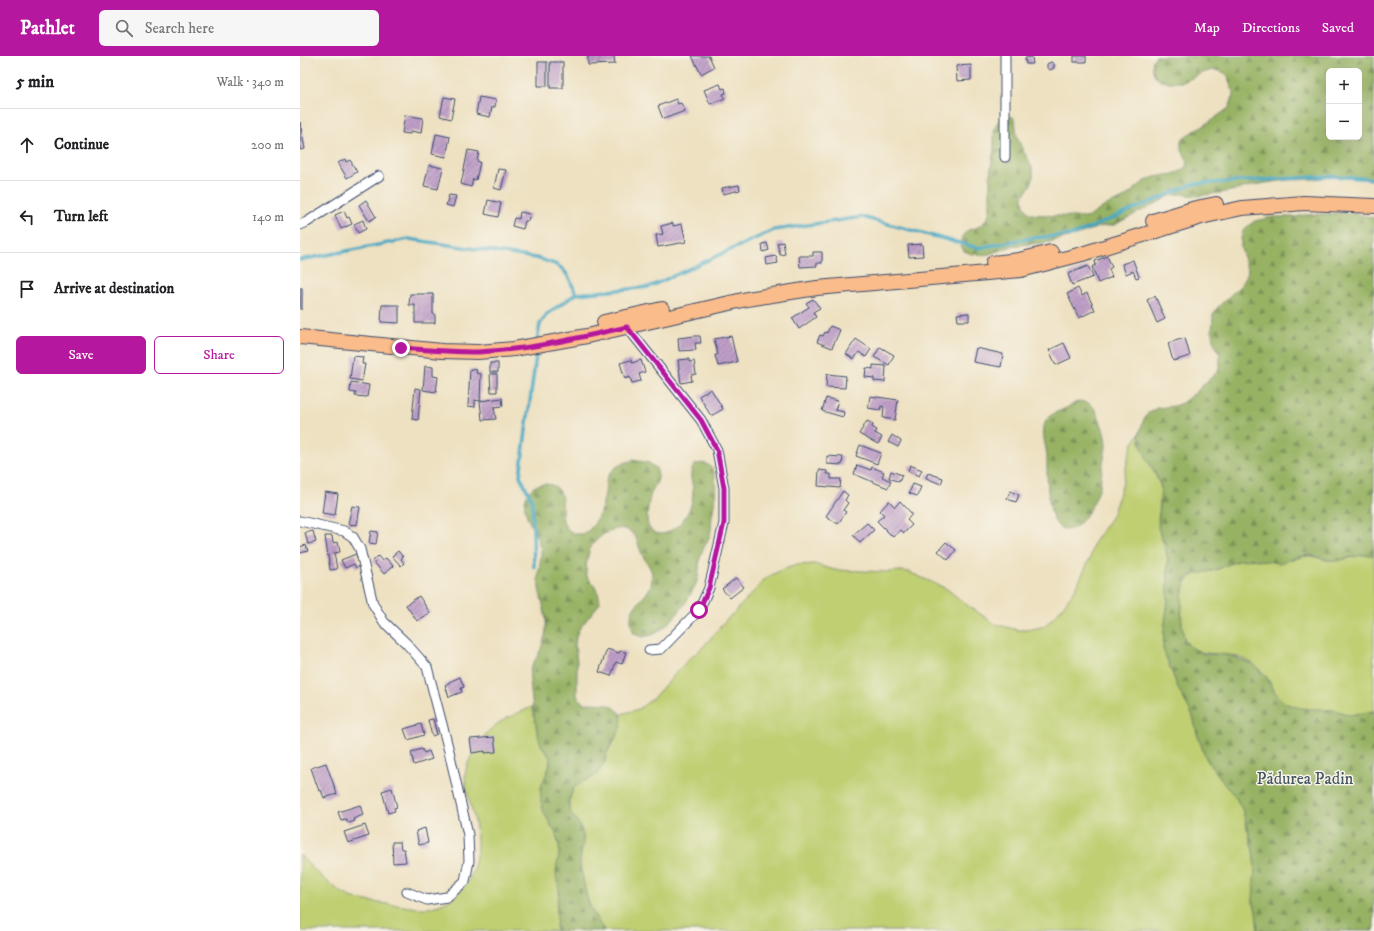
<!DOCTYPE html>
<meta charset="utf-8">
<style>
body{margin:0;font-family:"IM FELL DW Pica",serif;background:#f6f6f6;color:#202124}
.controls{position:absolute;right:12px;top:12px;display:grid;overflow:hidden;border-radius:6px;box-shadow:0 4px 16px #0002}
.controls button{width:36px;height:36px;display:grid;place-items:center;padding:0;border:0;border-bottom:1px solid #e0e0e0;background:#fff;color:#202124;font:20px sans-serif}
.stop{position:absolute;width:12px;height:12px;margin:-9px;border:3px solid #b5179e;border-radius:50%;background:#fff}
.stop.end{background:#b5179e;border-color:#fff;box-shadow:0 1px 4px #0008}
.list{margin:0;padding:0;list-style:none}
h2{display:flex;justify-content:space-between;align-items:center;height:52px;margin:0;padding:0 16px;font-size:17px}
h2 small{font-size:13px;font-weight:400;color:#757577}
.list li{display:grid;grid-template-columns:26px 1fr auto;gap:12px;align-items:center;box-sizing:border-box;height:72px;padding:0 16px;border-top:1px solid #e0e0e0}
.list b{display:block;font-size:15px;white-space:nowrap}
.list em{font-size:13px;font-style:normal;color:#757577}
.actions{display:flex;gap:8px;padding:12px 16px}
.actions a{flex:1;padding:9px 0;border:1px solid #b5179e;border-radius:6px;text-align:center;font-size:14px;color:#b5179e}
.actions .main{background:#b5179e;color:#fff}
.icon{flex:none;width:22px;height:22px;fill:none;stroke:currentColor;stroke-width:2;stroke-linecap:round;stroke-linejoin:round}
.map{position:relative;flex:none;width:1074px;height:875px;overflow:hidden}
header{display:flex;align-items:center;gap:24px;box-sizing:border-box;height:56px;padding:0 20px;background:#b5179e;color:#fff}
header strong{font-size:19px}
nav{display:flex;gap:22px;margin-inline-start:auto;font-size:14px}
.search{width:280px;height:36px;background:#f6f6f6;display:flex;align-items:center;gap:10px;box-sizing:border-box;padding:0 14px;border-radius:6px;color:#757577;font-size:15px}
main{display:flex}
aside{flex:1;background:#fff}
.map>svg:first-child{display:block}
.green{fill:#bfcf72;stroke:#6d7f68}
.forest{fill:url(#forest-firs);stroke:#597061;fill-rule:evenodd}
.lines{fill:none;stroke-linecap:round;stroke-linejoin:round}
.stream{stroke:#43a7c3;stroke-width:3.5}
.building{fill:url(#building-hatch)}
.street-casing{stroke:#3b4a6d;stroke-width:11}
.primary-casing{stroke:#3b4a6d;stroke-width:16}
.street{stroke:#fff;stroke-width:9}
.primary{stroke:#f9bc8a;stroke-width:14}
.route{stroke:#b5179e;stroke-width:5}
.labels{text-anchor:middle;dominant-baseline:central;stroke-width:3;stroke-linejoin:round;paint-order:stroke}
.park-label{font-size:17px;fill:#445763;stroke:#f7f3e8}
</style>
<header>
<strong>Pathlet</strong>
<div class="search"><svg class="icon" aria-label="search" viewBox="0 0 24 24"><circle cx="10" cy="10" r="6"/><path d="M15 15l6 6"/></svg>Search here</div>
<nav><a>Map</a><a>Directions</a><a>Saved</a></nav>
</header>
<main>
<aside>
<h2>5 min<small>Walk · 340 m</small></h2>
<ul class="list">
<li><svg class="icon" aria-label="ahead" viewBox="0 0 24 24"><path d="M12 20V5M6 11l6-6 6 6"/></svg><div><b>Continue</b></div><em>200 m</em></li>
<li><svg class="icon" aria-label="left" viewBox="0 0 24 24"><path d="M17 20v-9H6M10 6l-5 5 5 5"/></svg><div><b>Turn left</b></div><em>140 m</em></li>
<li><svg class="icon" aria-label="arrive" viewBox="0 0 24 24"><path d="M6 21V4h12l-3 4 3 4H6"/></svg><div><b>Arrive at destination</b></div></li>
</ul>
<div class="actions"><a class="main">Save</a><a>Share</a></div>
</aside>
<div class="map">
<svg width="1074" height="875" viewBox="0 0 1074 875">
<defs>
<pattern id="forest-firs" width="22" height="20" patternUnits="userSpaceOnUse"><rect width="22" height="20" fill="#97b264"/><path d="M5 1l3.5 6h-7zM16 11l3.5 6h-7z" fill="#7a9156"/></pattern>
<pattern id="building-hatch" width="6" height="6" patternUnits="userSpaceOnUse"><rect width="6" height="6" fill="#bf9fc8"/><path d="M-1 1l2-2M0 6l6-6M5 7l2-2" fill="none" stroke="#9a82a6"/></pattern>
</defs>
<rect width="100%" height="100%" fill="#f7f3e8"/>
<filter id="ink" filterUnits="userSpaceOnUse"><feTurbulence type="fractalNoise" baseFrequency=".025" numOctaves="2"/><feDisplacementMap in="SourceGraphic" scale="8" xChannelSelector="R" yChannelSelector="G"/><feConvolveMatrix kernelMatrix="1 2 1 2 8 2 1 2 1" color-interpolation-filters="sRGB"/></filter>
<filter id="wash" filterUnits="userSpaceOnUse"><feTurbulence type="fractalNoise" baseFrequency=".012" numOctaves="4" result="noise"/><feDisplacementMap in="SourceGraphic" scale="16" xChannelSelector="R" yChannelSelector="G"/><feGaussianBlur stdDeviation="0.9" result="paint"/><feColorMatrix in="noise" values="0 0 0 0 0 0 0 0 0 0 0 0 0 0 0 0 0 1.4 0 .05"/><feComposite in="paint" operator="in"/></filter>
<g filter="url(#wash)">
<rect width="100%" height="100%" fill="#eee1c1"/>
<g class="green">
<path d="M839 378 840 386 861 431V447L858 463 860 479 864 487 868 503V544L864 576 863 593 878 632 893 660 897 677 905 700 909 707 920 721 924 728 935 740 943 755 953 795 955 812 953 846 956 854 958 875H305C291 857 287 845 283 823 282 818 280 812 280 808 280 798 284 790 283 780 279 755 260 764 274 731L289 723 305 706 307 697 315 683 321 667V658L339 653 352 643 385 607 404 590 426 564 433 558 466 522 481 514 497 509 514 508 535 514 589 516 601 515 609 516 647 533 667 549 695 568 718 574H727L742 571 749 566 760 554 776 532 790 502 794 486 812 460 822 430 829 398 833 387Z"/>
<path d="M1062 498 1074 499V655C1066 656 1058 660 1050 659 1044 658 1038 655 1033 654 1018 653 1004 655 991 650 974 643 974 629 964 618 961 614 957 611 953 608 917 584 877 620 882 550 882 540 882 527 892 520 896 516 906 516 912 515 922 512 932 505 943 504 957 502 971 506 985 505 993 505 1000 500 1009 500 1015 500 1020 503 1026 504 1035 506 1053 502 1062 498Z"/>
<path d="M232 651 241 689 250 702 249 711 241 733 242 749 244 757 256 778 260 794 257 810V826L260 834 257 850 256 875H0V799C11 812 35 835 51 841 65 846 81 847 96 849 107 850 121 854 132 851 172 842 182 802 175 766 172 748 161 728 167 710 172 695 184 677 197 668 207 661 221 656 232 651Z"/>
</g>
<g class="forest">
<path d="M856 0H1074V122L1039 120 1015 123 990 124 965 127 926 136 897 140 881 138 872 139 814 169 799 171 776 179 745 187 728 188 712 190 689 198 681 199 672 198 664 195 660 188 662 180 668 174 676 172 683 168 688 161 690 153V118L694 93V75L697 67 702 61 707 60 713 61C717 68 715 75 718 83 726 106 745 116 723 139 723 147 724 152 730 158L786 162C794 159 799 153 807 149 814 145 822 144 829 138 835 133 841 127 849 123 862 117 884 122 888 105L881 93V84L887 79 902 71 929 52 932 44 933 36 930 28 928 20 921 15 913 14 905 16 883 26H866L859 24 854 18 852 12 853 3ZM1029 15H1059V81H1029Z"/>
<path d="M1045 157 1061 159 1074 162V499H1062L1037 505 1028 504 1011 499 1002 500 979 507 952 503 941 504 932 507 916 514 892 519 886 525 883 533 881 559 884 584 889 590 904 598 929 599 952 608 965 619 973 634 984 647 1000 652 1034 654 1050 659 1074 655V875H958L956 854 953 846 955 812 953 795 943 755 935 740 924 728 920 721 909 707 905 700 897 677 893 660 878 632 863 593 864 576 868 544V503L864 487 858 472 861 431 858 423 846 401 840 386 839 378 844 363 849 356 857 352 874 350 882 347 895 337 918 315 920 307V299L913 284 912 276 913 259 917 252 941 229 945 223 948 215 941 192V183L943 175 948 170 955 165 972 161H996L1004 159Z"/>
<path d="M780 345C793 347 795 352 800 364 803 373 806 381 806 391 805 399 803 406 802 414 801 419 801 425 800 430 798 440 786 462 778 469 774 473 766 474 761 472 746 465 747 416 747 400 746 389 741 378 745 367 749 358 755 357 764 353 769 351 774 347 780 345Z"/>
<path d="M333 404 349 407 356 412C357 415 358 418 358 421 358 427 354 430 352 435 349 441 344 468 350 473 354 478 361 479 366 477 384 469 394 451 393 432 391 422 389 419 394 409 424 398 415 444 412 460 411 467 412 475 409 481 407 487 403 492 401 498 398 506 400 516 397 525 391 542 374 565 359 575 354 579 348 580 342 581L334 578C321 545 353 546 352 520 352 512 345 505 342 498 338 491 338 481 331 476 317 466 297 480 290 493 287 500 286 510 286 518 292 529 299 532 300 547L279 573 276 581 275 589 277 606V640L283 647C294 648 308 645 316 653 331 666 312 684 307 697 304 705 303 713 296 719 290 724 281 726 274 731 260 764 279 755 283 780 284 790 280 798 280 808 280 813 282 818 283 823 287 846 290 856 305 875H256C257 866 256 857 257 849 258 844 260 838 259 833 258 827 256 823 256 817 256 807 261 798 259 788 257 776 249 767 244 756 241 750 240 741 241 734 241 723 252 714 250 703 249 697 242 692 240 686 234 666 232 646 230 625 228 611 234 608 240 595 242 591 243 585 245 580 249 563 242 549 239 532 237 521 240 510 241 500 243 479 214 456 229 436 233 430 239 428 246 428 268 430 260 450 263 464 266 477 280 483 290 473 298 465 303 449 305 438 306 433 305 426 307 422 312 411 323 407 333 404Z"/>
</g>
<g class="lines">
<g class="stream">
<path d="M0 204 109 183 236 202C264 210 265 211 276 238"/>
<path d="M237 286 240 268 247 258 276 238 349 231 474 174 562 161 678 192 731 182 773 179 893 128 1033 120 1074 123"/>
<path d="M234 511 232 444 220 420 237 292"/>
</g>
</g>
<g id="blocks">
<g class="building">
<path d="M288 0H314L315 8 288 9Z"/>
<path d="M392 0H409L414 11 401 18Z"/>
<rect x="774" y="0" width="12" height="6"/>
<path d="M732 1 733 8H726L725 2Z"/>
<rect x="238" y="6" width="9" height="24"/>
<rect x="250" y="6" width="13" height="26"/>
<path d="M751 6 754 8V12L750 14 747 12V8Z"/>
<path d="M671 9V24L657 25 656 10Z"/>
<path d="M420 28 422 33 425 32 426 37 423 38 425 42 410 48 404 34Z"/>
<path d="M144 41 155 43 151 63 140 60Z"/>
<path d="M179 41 196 44 195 51H192L190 61 176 58Z"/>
<path d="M376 43 378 48 381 47 385 55 363 63 358 50Z"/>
<path d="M105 59 123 62 121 77 111 75 110 78 102 77Z"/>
<path d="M0 66 5 93 0 94Z"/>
<path d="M136 78 150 81 146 101 132 98Z"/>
<path d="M168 94 179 96 177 105 180 106 176 124 173 123 171 131 161 128Z"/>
<path d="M45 103 46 106 50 104 57 116 47 122 38 107Z"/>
<path d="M129 109 143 112 138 133 124 130Z"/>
<path d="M198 113 206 114 201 134 194 132Z"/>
<path d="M439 129 440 134 423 138 422 132Z"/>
<path d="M149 139 156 140 153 151 146 149Z"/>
<path d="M66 144 76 161 69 165 59 149Z"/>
<path d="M188 144 201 147 198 161 185 158Z"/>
<path d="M44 155 47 162 49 161 52 168 41 173 35 159Z"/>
<path d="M220 156 230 158 228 165H225L223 173 212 170 214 162 219 163Z"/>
<path d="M63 164 66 173 58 177 54 168Z"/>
<path d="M373 167V170L382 168 386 186 358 191 356 179 363 178 361 170Z"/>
<path d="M483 186 485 198 480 199 477 187Z"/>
<path d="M467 187 469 194 463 196 462 188Z"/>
<path d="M622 188 623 200 609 201 608 189Z"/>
<path d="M513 196H522V207H517V210L500 211 499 200H513Z"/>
<path d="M476 200 478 207 467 209 466 202Z"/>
<path d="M807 200 812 211 809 213 812 221 798 227 792 211 796 209 795 205Z"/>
<path d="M833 204 839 221 836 222 833 215 826 218 822 208Z"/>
<path d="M788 210 793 221 772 229 768 218Z"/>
<rect x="0" y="232" width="2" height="21"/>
<path d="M778 232 782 240 787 237 795 254 779 262 767 238Z"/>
<path d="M110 238H133V258H135V267H115V249H109Z"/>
<path d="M855 240 865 263 857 267 847 244Z"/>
<path d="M513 243 520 252 513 256 516 261 499 273 492 262 509 251 506 247Z"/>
<path d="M82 249H99V267L81 266Z"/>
<path d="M669 257V265H658L657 258Z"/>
<path d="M530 270 540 274 532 292 517 286 520 279 523 280 525 276 527 277Z"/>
<path d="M395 280H400L401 287H395L396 294 379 295 378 282Z"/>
<path d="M431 280 437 306 418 310 415 299H418L414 283Z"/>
<path d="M885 282 890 300 873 305 868 287Z"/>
<path d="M556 283 571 293 566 301 559 296 554 303 546 298Z"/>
<path d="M764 287 771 302 756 309 749 294Z"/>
<path d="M580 291 594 299 589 309 574 301Z"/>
<path d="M676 292 703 298 701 311 673 306Z"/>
<path d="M53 300 63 301 62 308H65L62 325 50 323Z"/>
<path d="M389 303V306L394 305 396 318 391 319 392 325 381 327 378 304Z"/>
<path d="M331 304 332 307 341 304 345 316 339 318 341 325 332 327 330 321 325 323 320 307Z"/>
<rect x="190" y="307" width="8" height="9"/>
<path d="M573 309 586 310 585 326 574 325V322L565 321 566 312 573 313Z"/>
<path d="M125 310 133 311V320L138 321 136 336 123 334Z"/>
<path d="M170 313 177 314 176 317 181 318 180 345 175 344V351L168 350Z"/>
<path d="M190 318H197V336H191Z"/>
<path d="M527 318 546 320 545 332 526 331Z"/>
<path d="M51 326 69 329 67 341 55 340 56 337 50 336Z"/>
<path d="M115 332 121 333 118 364 112 363Z"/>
<path d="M411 333 423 353 411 360 399 340Z"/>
<path d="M570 340 598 344 595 364 583 362 584 351 581 350 580 354 568 352Z"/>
<path d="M202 342 203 350 194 351 196 363 182 364 180 345Z"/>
<path d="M526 342 538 345 535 354 544 356 543 361 522 355Z"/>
<path d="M567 365 573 368 572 371 577 374 575 377 582 381 578 388 559 378Z"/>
<path d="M592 379 601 385 598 391 588 386Z"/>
<path d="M560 389 581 397 577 408 556 400Z"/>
<path d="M527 400 543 401 542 409 527 408Z"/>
<path d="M557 409 571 414 572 411 584 416 582 421 591 425 588 432 554 418Z"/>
<path d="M610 409 622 414 619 420 608 415Z"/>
<path d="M519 414 527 415V418H531V423H541L540 432 518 430Z"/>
<path d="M591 415 602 419 599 426 589 422Z"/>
<path d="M628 417 643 422 641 428 626 422Z"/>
<path d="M613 428 621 431 617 440 609 437Z"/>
<path d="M543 435 548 439 545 444 548 447 543 454 546 456 538 468 526 460Z"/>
<path d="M710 435 719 439 716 446 707 443Z"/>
<path d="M25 436 38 438 35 459 22 457Z"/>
<path d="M589 445 595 451 600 445 612 458 607 464 612 469 604 477 601 474 593 481 577 465 584 459 580 455Z"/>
<path d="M52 450 60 451 57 469 48 468Z"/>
<path d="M567 467 574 474 560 487 553 479Z"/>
<path d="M13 475 16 486 8 488 5 477Z"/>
<path d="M71 475 78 476 76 488 69 487Z"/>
<path d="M25 480H32L33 487 38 486 40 496 34 497 37 513 30 514Z"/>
<path d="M646 486 656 494 648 504 638 495Z"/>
<path d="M6 489 8 495 0 497V491Z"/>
<path d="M98 495 103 501 101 503 104 507 101 510 92 500Z"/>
<path d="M56 498 60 510 56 512 54 508 45 512 41 504Z"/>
<path d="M78 500 82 505 86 502 93 510 84 518 73 505Z"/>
<path d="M436 522 444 531 430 542 422 533Z"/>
<path d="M119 540 130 557 117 565 106 549Z"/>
<path d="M307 593 319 597 320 595 326 596 322 608 316 606 311 620 299 616Z"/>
<path d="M160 621 164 631 161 632 162 636 149 641 145 629 149 627V626Z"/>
<path d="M133 663 137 678 132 680 128 664Z"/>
<path d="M121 668 124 679 108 684 104 673Z"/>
<path d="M194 681 196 696 185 697V695L172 697 170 683Z"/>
<path d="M122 693 124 697 129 695 132 703 114 709 111 696Z"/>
<path d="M26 707 37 738 24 742 21 734 19 735 11 712Z"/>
<path d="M92 732 97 751 94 752 95 755 88 757 82 735Z"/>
<path d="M60 749 63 759 53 763 54 765 48 767 46 763 41 764 38 756Z"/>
<path d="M65 769 69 780 48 787 44 776Z"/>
<path d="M125 772 128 787 119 789 116 775Z"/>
<path d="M92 786H100L101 793H104L106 806 93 807Z"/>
</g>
</g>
</g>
<g filter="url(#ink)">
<use href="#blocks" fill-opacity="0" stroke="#3b4a6d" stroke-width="1"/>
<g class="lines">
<g class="street-casing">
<g id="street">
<path d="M705 0V101"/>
<path d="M0 169 7 166 79 120"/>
<path d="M327 271 401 364 417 394 424 432V467L409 532 399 554 361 593 349 594"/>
<path d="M0 465 44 475 53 481 60 493 73 548 84 566 106 587 127 611 149 695 168 779 169 805 165 825 147 841 127 844 107 836"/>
</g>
</g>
<g class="primary-casing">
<g id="primary">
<path d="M853 165 896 152 916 148"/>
<path d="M693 207 719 204 751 196"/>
<path d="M304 266 362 253"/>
<path d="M0 281 142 295 178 296 214 293 287 280 447 243 517 232 721 214 782 198 901 161 942 152 1004 147 1074 150"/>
</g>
</g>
<use href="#street" class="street"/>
<use href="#primary" class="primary"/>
</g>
</g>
<g class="lines" filter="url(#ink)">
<path class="route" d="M101 292C127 294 153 296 178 296 228 294 278 282 327 271L401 364 417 394 424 432V467L409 532 399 554"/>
</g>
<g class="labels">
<g class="park-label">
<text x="1005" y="723">Pădurea Padin</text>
</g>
</g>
</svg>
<div class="controls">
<button>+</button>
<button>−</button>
</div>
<div class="stop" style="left:399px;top:554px"></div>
<div class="stop end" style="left:101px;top:292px"></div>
</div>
</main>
